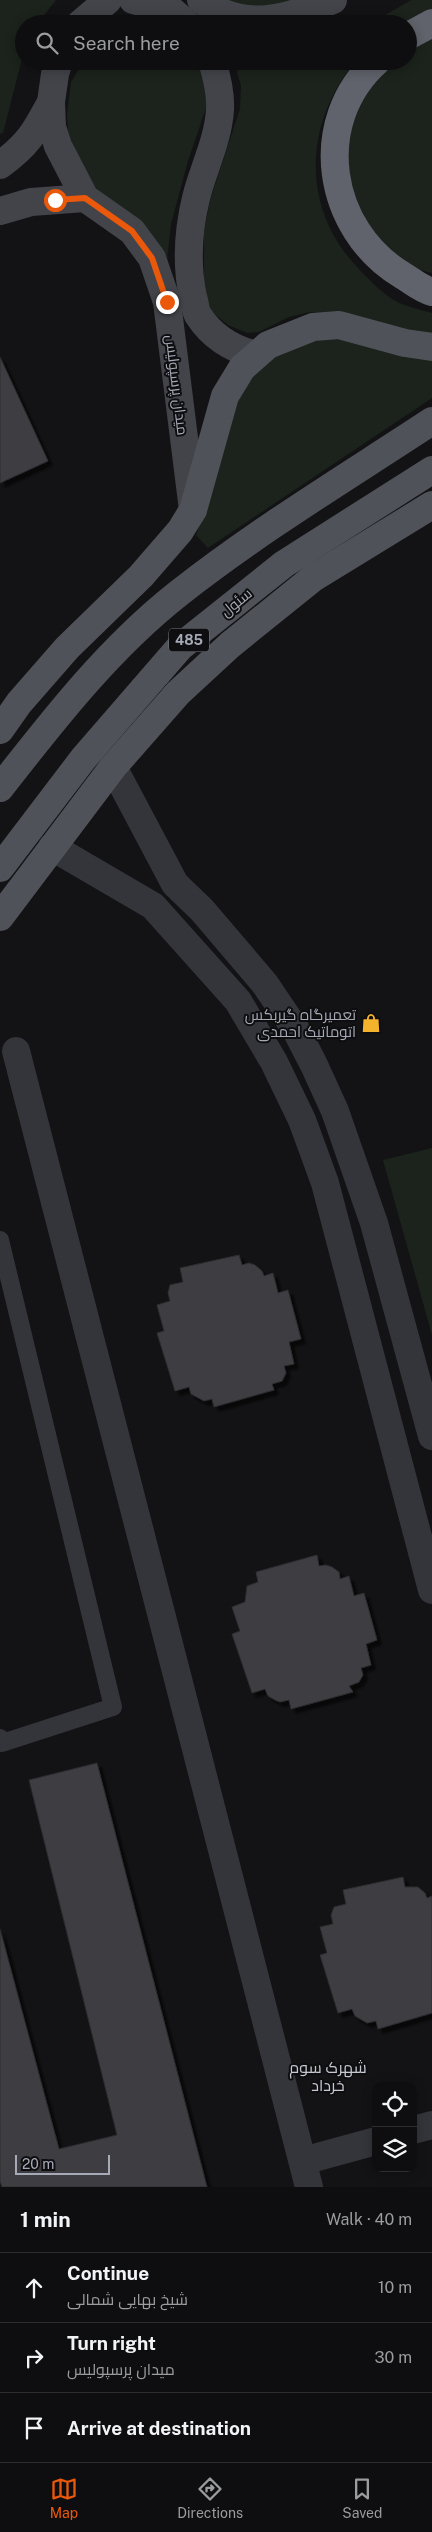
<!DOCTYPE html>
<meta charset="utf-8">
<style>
body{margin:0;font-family:"Public Sans",Cairo,sans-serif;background:#171719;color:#f1f3f6}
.controls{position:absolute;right:15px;bottom:15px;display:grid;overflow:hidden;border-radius:10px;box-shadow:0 2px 12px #0003}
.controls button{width:45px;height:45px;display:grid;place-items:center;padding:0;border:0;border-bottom:1px solid #2e2e30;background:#0e0e10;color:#f1f3f6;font:25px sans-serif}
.scale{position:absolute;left:15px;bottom:12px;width:95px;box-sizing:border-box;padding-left:5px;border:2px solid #a5aab6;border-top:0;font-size:14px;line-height:18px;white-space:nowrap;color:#a5aab6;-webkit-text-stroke:4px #0e0e10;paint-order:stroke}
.stop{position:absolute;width:15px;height:15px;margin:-11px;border:4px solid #ea580c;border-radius:50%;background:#fff}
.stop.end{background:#ea580c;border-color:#fff;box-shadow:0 1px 5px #0008}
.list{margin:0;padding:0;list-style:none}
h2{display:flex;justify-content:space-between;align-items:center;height:65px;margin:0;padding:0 20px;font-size:21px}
h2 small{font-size:16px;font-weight:400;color:#9b9c9f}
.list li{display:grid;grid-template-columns:32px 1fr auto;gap:15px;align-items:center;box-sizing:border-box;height:70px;padding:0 20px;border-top:1px solid #2e2e30}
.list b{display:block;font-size:19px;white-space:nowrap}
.list p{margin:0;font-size:16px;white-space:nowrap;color:#9b9c9f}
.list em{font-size:16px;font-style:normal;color:#9b9c9f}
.icon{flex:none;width:28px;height:28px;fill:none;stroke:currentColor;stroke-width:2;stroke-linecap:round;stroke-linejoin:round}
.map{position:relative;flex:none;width:432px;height:2187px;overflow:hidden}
.search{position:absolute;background:#0e0e10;box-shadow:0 2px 12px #0003;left:15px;right:15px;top:15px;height:55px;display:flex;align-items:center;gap:12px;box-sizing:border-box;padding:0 18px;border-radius:28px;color:#9b9c9f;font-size:19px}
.sheet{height:275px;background:#0e0e10}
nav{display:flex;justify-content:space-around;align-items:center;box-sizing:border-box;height:70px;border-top:1px solid #2e2e30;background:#0e0e10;font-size:14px;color:#9b9c9f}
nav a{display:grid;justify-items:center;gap:2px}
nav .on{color:#ea580c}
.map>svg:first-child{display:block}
.green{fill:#1b231c}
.building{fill:#3d3e42;stroke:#2d2d31;filter:url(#shadow)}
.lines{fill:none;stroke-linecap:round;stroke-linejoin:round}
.lane{stroke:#34353a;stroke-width:18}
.street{stroke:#34353a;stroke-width:28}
.secondary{stroke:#42444a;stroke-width:28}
.primary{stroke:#505259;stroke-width:28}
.highway{stroke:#60636b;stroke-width:28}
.route{stroke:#ea580c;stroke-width:6}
.labels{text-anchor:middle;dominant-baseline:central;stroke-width:4;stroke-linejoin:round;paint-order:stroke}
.shield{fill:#0e0e10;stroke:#787b84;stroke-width:1}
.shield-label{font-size:14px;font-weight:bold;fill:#a5aab6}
.street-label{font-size:15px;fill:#a5aab6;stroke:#0e0e10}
.poi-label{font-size:15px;fill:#a5aab6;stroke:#0e0e10;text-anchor:end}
.neighbourhood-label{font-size:16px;fill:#c6c9d2;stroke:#0e0e10}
</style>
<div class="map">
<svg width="432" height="2187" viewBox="0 0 432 2187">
<defs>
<filter id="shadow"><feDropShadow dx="4.5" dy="4.5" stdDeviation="1" flood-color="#0009"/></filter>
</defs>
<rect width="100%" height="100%" fill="#131315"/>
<g class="green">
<path d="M0 0H56L37 24H24V51L3 133 0 134Z"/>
<path d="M216 0H309L267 14Z"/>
<path d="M411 0H432V9L403 24H370Z"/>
<path d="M142 19 158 24H116L118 23Z"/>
<path d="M432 37V273C397 266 367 233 353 202 345 185 345 152 348 134 353 103 374 82 394 61H408V52Z"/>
<path d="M84 61H195L204 80 207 105 188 161 171 224 167 261 149 232 84 179 69 145 67 115 71 82Z"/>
<path d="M234 61H283L294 67 307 61H356C303 124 301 208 358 268 369 280 385 296 399 303 409 307 421 310 432 313V339L334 314 310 312 289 317 259 332 247 333 228 325 210 310 204 291V232L210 200 240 109 241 86Z"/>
<path d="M306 336 339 337 432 357V398L208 548 196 535 209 499 242 383 273 352Z"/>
<path d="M432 1148V1335L383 1160Z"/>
</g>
<g class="building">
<path d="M0 357 48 461 0 483Z"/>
<path d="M239 1255 242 1265 249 1263 255 1265 262 1271 264 1276 273 1273 278 1293 288 1290 301 1339 289 1342 294 1364 284 1366 286 1373 282 1381 272 1384 274 1390 214 1407 212 1399 204 1401 191 1394 189 1387 175 1391 157 1333 164 1331 157 1305 170 1301 168 1293 170 1285 183 1282 180 1268Z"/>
<path d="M317 1555 319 1566 326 1565 332 1567 339 1572 340 1579 349 1576 354 1596 364 1593 377 1640 366 1644 371 1665 361 1668 363 1675 359 1682 349 1686 353 1692 291 1709 289 1700 280 1702 275 1700 268 1696 265 1689 252 1693 232 1634 240 1631 232 1607 245 1602 247 1586 258 1582 256 1572Z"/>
<path d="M97 1763 207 2187H2L0 2181V1929L59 2149 117 2135 29 1780Z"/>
<path d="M403 1877 405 1887H418L425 1893 427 1898 432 1896V2013L378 2029 376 2021 367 2023 355 2016 352 2009 338 2013 320 1955 327 1953 320 1927 333 1924 331 1915 334 1907 346 1904 343 1890Z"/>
</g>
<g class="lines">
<path class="lane" d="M0 1240 113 1707 2 1743 0 1738"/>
<g class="street">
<path d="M113 767 175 884 202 910 265 984 296 1030 314 1065 335 1111 374 1223 432 1436"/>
<path d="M52 847 153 906 238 1001 274 1062 302 1120 325 1183 432 1590"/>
<path d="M16 1051 309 2187"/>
<path d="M413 2130 432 2125"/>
<path d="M303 2161 376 2141"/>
</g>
<g class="secondary">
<path d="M133 0 171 10 187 24"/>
<path d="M201 0C244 33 288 18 333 0"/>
<path d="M80 24 108 0"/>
<path d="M59 61 55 74 51 102 52 127 58 146 85 198 132 231 152 258 167 302 193 510"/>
<path d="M212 61C217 77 221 93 220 110 218 141 203 169 196 198 188 231 186 264 193 297 195 302 195 310 198 315 212 337 232 349 256 355"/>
<path d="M0 165C28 145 35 132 51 102"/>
<path d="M0 211 31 202 85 198"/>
</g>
<g class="primary">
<path d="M0 730 19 703 67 648 141 576 180 531 193 510 225 396 242 368 268 345 313 327 339 325 405 343 432 347"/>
<path d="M0 788C54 719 109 648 179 593 259 530 347 477 432 421"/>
<path d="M0 868 83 759 180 647 284 564 432 470"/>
<path d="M0 917 113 767 178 693 230 645 313 578 432 505"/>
</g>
<g class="highway">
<path d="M408 36 432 23"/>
<path d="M377 61C309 122 327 230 402 275 412 281 421 289 432 292"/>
</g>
</g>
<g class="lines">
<path class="route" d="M55 200 85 198 132 231 152 258 167 302"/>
</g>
<defs>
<g id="shop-bare" transform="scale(1.5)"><path d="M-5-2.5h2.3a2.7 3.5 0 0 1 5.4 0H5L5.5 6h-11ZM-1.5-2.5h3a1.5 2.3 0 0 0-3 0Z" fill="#f4b32c" stroke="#0e0e10" stroke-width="2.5" paint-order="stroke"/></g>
</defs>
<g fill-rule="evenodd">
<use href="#shop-bare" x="371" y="1023"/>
</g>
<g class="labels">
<rect class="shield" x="169" y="628.5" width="40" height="23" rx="4"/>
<g class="shield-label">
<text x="189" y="640">485</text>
</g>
<g class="street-label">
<text transform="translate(177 385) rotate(83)">میدان پرسپولیس</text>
<text transform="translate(236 602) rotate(-39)">سئول</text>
</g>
<g class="poi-label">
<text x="356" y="1014">تعمیرگاه گیربکس<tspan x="356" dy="17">اتوماتیک احمدی</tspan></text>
</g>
<g class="neighbourhood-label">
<text x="328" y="2067">شهرک سوم<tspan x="328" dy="18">خرداد</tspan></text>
</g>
</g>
</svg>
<div class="controls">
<button><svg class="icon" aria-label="locate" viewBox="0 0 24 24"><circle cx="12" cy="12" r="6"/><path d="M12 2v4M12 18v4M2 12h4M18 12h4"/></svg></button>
<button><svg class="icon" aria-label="layers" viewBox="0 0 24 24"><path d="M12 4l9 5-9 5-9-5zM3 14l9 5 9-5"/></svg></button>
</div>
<div class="scale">20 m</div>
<div class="stop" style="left:55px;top:200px"></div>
<div class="stop end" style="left:167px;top:302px"></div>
<div class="search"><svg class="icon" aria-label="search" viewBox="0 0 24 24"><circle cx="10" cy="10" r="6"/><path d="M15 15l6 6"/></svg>Search here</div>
</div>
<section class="sheet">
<h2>1 min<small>Walk · 40 m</small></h2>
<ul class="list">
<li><svg class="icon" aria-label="ahead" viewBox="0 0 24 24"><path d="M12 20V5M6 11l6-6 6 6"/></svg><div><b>Continue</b><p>شیخ بهایی شمالی</p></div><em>10 m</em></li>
<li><svg class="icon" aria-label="right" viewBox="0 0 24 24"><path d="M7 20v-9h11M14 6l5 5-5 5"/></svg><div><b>Turn right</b><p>میدان پرسپولیس</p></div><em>30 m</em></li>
<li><svg class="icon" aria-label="arrive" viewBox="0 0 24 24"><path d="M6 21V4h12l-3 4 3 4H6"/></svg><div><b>Arrive at destination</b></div></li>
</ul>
</section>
<nav>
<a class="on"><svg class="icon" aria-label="map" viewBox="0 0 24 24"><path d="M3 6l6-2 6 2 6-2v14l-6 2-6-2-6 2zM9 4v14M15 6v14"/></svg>Map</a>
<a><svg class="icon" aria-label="directions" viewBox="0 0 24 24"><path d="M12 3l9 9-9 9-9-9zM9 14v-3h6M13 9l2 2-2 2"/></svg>Directions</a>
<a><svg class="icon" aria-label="saved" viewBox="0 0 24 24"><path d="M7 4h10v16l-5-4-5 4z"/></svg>Saved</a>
</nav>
